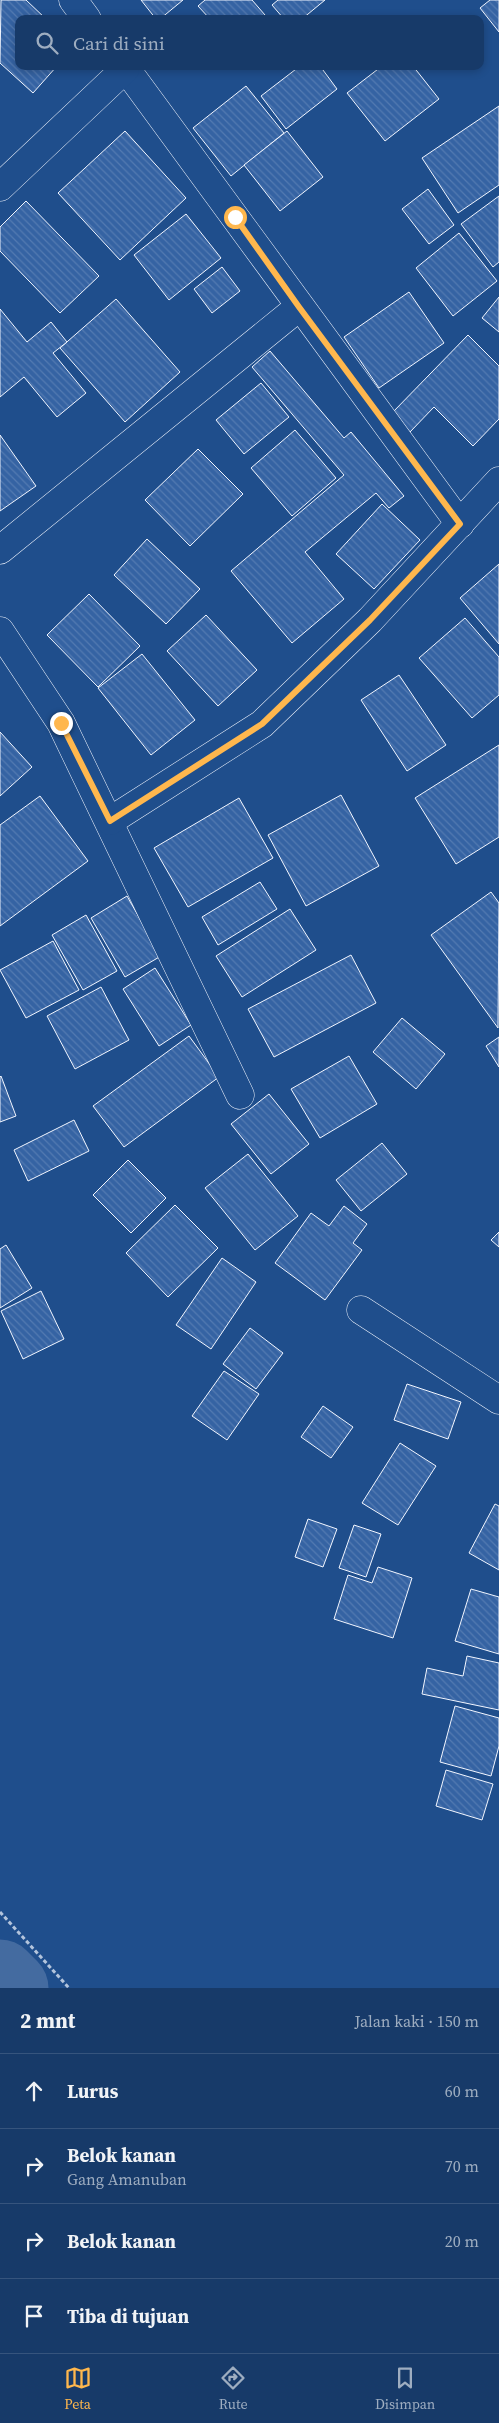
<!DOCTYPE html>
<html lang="id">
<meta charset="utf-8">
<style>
body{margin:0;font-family:"Source Serif 4",serif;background:#20416f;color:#f1f3f6}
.stop{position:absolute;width:15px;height:15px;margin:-11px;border:4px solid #ffb74d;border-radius:50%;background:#fff}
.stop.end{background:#ffb74d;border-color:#fff;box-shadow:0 1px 5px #0008}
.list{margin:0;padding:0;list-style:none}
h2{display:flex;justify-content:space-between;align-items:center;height:65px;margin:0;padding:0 20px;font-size:21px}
h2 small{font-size:16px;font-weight:400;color:#9eadc0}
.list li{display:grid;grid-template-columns:32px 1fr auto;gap:15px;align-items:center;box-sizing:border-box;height:75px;padding:0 20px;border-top:1px solid #36547d}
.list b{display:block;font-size:19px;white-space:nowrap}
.list p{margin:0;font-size:16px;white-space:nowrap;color:#9eadc0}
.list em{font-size:16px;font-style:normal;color:#9eadc0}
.icon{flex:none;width:28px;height:28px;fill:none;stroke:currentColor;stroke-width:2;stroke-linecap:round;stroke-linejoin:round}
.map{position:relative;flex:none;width:499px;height:1988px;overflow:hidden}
.search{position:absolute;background:#173a69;box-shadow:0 2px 8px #0003;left:15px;right:15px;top:15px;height:55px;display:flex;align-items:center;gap:12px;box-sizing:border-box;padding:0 18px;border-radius:10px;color:#9eadc0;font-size:19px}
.sheet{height:365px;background:#173a69}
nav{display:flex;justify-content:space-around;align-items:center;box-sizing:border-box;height:70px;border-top:1px solid #36547d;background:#173a69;font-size:14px;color:#9eadc0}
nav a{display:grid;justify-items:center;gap:2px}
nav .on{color:#ffb74d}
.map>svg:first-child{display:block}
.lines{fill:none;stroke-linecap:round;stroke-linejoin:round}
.river{stroke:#446ba0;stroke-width:75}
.building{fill:url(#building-back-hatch);stroke:#f2f6ff}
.minor-casing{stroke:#f2f6ff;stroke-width:29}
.path{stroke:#b3c4dc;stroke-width:3;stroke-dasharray:4 2.5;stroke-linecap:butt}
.minor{stroke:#1f4e8c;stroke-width:28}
.route{stroke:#ffb74d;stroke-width:6}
</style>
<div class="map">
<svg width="499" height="1988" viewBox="0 0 499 1988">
<defs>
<pattern id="building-back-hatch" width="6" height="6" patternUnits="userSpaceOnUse" patternTransform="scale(1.25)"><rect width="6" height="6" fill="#3563a3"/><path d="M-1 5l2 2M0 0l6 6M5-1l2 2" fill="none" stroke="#537ab1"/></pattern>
</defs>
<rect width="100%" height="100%" fill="#1f4e8c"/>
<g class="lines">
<path class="river" d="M0 1977 11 1988"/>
</g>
<g class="building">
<path d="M1 0H26L46 19H19V66H57L33 93 0 63Z"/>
<path d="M141 0H183L160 19H156Z"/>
<path d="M205 0H252L265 15 261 19H210L198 6Z"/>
<path d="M278 0H325L302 19H284L272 5Z"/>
<path d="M490 0H499V32L480 8Z"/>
<path d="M300 66H320L337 89 286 129 261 96Z"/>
<path d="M382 66H413L439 99 385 141 347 93Z"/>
<path d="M246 86 284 133 231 176 193 128Z"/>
<path d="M499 106V185L458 213 422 158Z"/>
<path d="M125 131 186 198 120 260 58 193Z"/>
<path d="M287 131 323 177 280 211 244 165Z"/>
<path d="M428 189 454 225 429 244 402 209Z"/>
<path d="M499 196V262L493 267 461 224Z"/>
<path d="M26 201 99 276 60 313 0 251V227Z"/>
<path d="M186 214 221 258 169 300 134 255Z"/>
<path d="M459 233 497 281 453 316 416 268Z"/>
<path d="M222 267 240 291 212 313 194 289Z"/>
<path d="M409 292 444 343 379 388 344 337Z"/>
<path d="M499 297V332L482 318Z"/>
<path d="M116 299 180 372 125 422 60 348Z"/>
<path d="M0 309 27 342 51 322 67 342 53 353 86 393 57 417 24 377 0 397Z"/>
<path d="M468 335 499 366V419L473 446 434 407 410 432 392 413Z"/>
<path d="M270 351 344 438 351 432 404 496 389 508 376 493 305 552 344 599 292 643 231 571 344 475 252 367Z"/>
<path d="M261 383 289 417 244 454 216 420Z"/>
<path d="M295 430 336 478 292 516 251 468Z"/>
<path d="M0 435 36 486 0 511Z"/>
<path d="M198 449 243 494 190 546 145 500Z"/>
<path d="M382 504 420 540 374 589 336 554Z"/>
<path d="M147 539 200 589 166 624 114 575Z"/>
<path d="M499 564V644L460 598Z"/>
<path d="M89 594 140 646 98 687 47 635Z"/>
<path d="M206 615 257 670 218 706 167 651Z"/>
<path d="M465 618 499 657V695L472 718 419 658Z"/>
<path d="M142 654 195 720 151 755 98 688Z"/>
<path d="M399 675 446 745 407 771 361 700Z"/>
<path d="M0 732 32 767 0 796Z"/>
<path d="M499 745V837L456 864 415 798Z"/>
<path d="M341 795 379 866 306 906 268 835Z"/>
<path d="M40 796 88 861 0 926V825Z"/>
<path d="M239 798 273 858 188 907 154 848Z"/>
<path d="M260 882 277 909 218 945 202 917Z"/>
<path d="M491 892 499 903 498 1028 431 935Z"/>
<path d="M127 896 161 956 125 977 91 918Z"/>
<path d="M290 909 316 950 242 997 216 956Z"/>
<path d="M86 915 117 971 83 990 52 935Z"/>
<path d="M53 941 79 990 26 1018 0 970Z"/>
<path d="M351 955 376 1003 274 1057 248 1009Z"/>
<path d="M155 968 191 1025 159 1046 123 989Z"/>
<path d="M101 987 129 1040 75 1069 47 1016Z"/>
<path d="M402 1018 445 1054 416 1089 373 1052Z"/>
<path d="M189 1036 219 1077 124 1147 93 1106Z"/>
<path d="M499 1037V1067L486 1046Z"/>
<path d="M349 1056 377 1104 320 1138 291 1089Z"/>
<path d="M1 1076 16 1116 0 1122V1077Z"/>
<path d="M269 1094 309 1144 271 1174 231 1124Z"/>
<path d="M74 1120 89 1151 28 1181 14 1150Z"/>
<path d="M382 1143 407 1174 361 1211 336 1180Z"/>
<path d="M248 1154 298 1216 255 1250 205 1188Z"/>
<path d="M128 1160 166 1198 131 1233 93 1195Z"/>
<path d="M175 1205 218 1248 168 1297 126 1253Z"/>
<path d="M344 1206 367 1224 353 1243 362 1250 325 1300 275 1263 311 1213 329 1226Z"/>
<path d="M499 1232V1247L491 1240Z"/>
<path d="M6 1245 32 1288 0 1308V1249Z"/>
<path d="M222 1258 256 1282 211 1349 176 1325Z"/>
<path d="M41 1291 64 1339 23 1359 1 1311Z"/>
<path d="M250 1328 283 1353 256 1389 223 1364Z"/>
<path d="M224 1371 259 1394 227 1440 192 1416Z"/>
<path d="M407 1384 461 1402 448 1439 394 1420Z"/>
<path d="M323 1406 353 1427 331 1458 301 1437Z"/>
<path d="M400 1443 436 1466 398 1525 362 1503Z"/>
<path d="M495 1504 499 1506V1570L469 1553Z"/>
<path d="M308 1519 337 1529 323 1567 295 1557Z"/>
<path d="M354 1525 381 1534 366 1577 339 1568Z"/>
<path d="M378 1567 412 1578 393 1638 334 1619 348 1575 372 1583Z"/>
<path d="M471 1589 499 1597V1654L455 1641Z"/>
<path d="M467 1656 499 1663V1710L422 1694 427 1668 463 1676Z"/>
<path d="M455 1706 499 1718V1746L491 1776 440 1762Z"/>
<path d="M446 1770 493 1784 482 1820 436 1806Z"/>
</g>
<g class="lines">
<g class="minor-casing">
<g id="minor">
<path d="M73 0 87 19"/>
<path d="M124 66 460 524"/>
<path d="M0 187 125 69"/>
<path d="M0 550 299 307"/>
<path d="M0 631 61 723 240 1095"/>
<path d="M110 821 262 724 370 620 499 481"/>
<path d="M361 1310 499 1400"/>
</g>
</g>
<path class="path" d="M0 1912 69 1988"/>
<use href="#minor" class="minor"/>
</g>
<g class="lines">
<path class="route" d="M61 723 110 821 262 724 370 620 460 524 299 307 235 217"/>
</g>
</svg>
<div class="stop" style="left:235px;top:217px"></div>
<div class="stop end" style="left:61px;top:723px"></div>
<div class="search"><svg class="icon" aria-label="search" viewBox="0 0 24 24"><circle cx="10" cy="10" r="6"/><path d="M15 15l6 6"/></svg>Cari di sini</div>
</div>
<section class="sheet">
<h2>2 mnt<small>Jalan kaki · 150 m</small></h2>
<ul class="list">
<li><svg class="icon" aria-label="ahead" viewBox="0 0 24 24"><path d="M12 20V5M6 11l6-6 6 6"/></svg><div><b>Lurus</b></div><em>60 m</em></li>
<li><svg class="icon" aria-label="right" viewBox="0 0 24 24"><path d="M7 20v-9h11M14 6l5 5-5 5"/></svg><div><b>Belok kanan</b><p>Gang Amanuban</p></div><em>70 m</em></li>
<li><svg class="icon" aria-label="right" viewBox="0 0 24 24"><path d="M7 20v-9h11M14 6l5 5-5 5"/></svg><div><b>Belok kanan</b></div><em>20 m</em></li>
<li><svg class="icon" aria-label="arrive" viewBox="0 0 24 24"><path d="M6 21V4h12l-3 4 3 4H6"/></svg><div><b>Tiba di tujuan</b></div></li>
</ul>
</section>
<nav>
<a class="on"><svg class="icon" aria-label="map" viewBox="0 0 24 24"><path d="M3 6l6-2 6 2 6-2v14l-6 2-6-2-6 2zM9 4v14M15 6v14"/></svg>Peta</a>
<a><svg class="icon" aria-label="directions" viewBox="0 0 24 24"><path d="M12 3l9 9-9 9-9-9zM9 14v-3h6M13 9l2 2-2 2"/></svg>Rute</a>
<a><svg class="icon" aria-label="saved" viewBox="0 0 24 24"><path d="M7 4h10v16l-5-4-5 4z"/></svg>Disimpan</a>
</nav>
